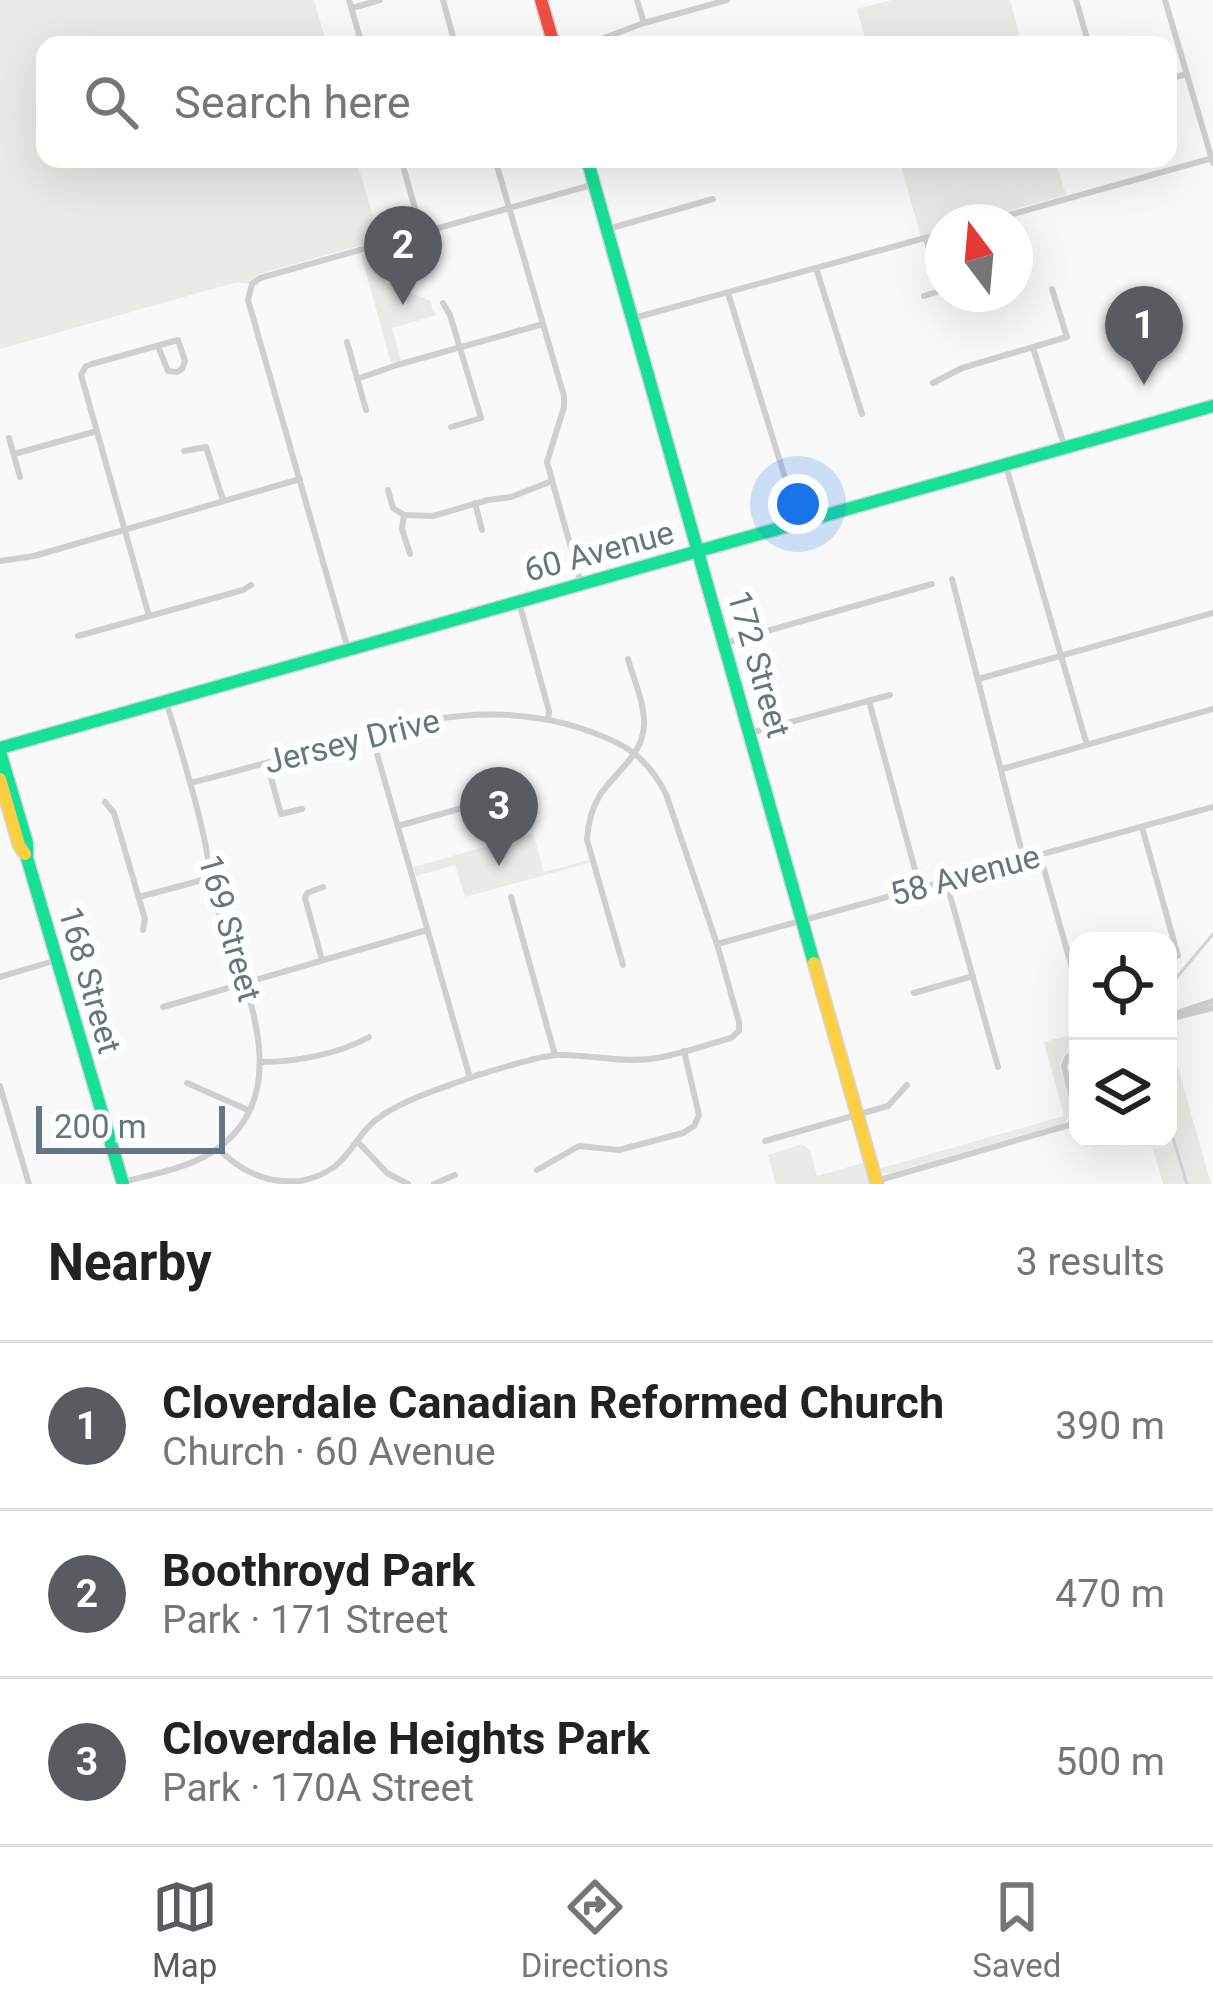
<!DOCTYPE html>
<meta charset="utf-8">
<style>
body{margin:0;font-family:Roboto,sans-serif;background:#f2f2f2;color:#222}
.controls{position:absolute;right:36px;bottom:36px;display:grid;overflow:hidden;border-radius:24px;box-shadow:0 12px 48px #0002}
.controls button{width:108px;height:108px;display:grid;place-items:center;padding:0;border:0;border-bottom:3px solid #e0e0e0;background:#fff;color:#222;font:60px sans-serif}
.compass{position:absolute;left:925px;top:204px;width:108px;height:108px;border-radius:50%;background:#fff;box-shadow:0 12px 48px #0002;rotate:344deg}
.scale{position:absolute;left:36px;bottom:30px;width:189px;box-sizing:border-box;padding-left:12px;border:6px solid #657683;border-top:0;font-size:33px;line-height:42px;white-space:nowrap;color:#657683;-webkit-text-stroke:9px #fff;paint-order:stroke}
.you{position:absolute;left:798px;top:504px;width:42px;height:42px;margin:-30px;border:9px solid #fff;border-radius:50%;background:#1a73e8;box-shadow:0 0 0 18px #1a73e833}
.badge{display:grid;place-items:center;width:78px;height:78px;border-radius:50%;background:#585c60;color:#fff;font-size:39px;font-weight:700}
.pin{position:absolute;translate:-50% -99px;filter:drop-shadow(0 3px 6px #0008)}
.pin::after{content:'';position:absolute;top:63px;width:42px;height:36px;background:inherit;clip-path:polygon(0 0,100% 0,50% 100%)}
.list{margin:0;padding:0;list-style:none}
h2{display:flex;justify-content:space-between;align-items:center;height:156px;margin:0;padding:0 48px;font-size:51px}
h2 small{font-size:39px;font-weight:400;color:#767676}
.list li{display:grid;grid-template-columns:78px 1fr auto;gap:36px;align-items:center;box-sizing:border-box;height:168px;padding:0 48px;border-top:3px solid #e0e0e0}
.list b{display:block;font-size:45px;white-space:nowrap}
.list p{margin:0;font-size:39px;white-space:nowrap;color:#767676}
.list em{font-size:39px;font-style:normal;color:#767676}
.icon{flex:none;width:66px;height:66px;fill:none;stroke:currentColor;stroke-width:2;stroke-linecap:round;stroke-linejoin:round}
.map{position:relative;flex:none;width:1213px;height:1184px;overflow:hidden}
.search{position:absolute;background:#fff;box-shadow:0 12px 48px #0002;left:36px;right:36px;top:36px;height:132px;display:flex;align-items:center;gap:30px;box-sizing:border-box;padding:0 42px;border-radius:24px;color:#767676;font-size:45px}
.sheet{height:660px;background:#fff}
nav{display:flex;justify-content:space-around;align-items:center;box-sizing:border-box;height:168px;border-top:3px solid #e0e0e0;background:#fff;font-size:33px;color:#767676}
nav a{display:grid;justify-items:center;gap:6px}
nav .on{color:#585c60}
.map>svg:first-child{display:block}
.green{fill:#e8ebe6}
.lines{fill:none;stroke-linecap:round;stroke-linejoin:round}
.stream{stroke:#ced6d9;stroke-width:3}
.fast-casing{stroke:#d5d6d7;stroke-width:15}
.slow-casing{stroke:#d5d6d7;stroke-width:15}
.jam-casing{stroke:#d5d6d7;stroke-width:15}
.street{stroke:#cecfd0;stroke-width:6}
.fast{stroke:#16e098;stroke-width:12}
.slow{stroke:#ffcf43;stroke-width:12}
.jam{stroke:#f24e42;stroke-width:12}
.labels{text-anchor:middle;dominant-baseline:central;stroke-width:12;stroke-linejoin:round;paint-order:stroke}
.street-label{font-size:33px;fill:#657683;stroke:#fff}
</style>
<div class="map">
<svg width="1213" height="1184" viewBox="0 0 1213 1184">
<rect width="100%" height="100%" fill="#f9f9f9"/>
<g class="green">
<path d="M0 0H314L327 45H45V159H356L380 240 259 274 247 284 237 282 0 349Z"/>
<path d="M892 0H1010L1022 45H867L857 9Z"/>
<path d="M899 159H1055L1066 195 967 222H943L941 231 921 237Z"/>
<path d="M377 250 386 283 431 301 432 310 437 315 392 328 401 360 391 363 361 254Z"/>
<path d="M533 833 544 872 588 860 589 863 465 897 455 865 416 876 414 867Z"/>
<path d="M1168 1032 1211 1184H1163L1150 1139H1168Z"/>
<path d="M1078 1033V1043L1064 1055 1060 1064 1071 1109 1070 1116 1064 1123 890 1173H883L878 1169 1064 1116 1044 1042Z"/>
<path d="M802 1144 810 1150 817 1176 866 1162 872 1184H776L768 1155Z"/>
</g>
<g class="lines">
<g class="stream">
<path d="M1168 988 1213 934"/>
<path d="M1168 1122 1187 1184"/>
</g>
<g class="fast-casing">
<g id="fast">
<path d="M587 159 814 963"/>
<path d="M0 748 1213 406"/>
<path d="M0 752 27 843V858L123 1184"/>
</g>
</g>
<g class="slow-casing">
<g id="slow">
<path d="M0 779 19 845 25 854"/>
<path d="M814 963 877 1184"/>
</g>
</g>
<g class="jam-casing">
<path id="jam" d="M541 0 554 45"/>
</g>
<g class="street">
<path d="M349 0 362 45"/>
<path d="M443 0 455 44"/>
<path d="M637 0 644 23"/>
<path d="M1076 0 1089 45"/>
<path d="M1165 0 1213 163"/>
<path d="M352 8 380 0"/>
<path d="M585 45 644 23 727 0"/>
<path d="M1168 79 1187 74"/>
<path d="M401 159 422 233"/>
<path d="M495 159 564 396V407L547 462 581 584"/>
<path d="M984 222 1213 158"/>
<path d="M608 229 713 199"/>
<path d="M926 238 940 291"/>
<path d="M816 268 862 414"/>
<path d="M728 293 799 523"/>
<path d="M924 296 940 291"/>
<path d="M443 303 450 315 481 418 451 427"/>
<path d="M634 318 943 233"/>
<path d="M347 342 366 410"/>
<path d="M1033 348 1065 448"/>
<path d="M357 379 397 365 543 324"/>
<path d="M933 383 962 368 1067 337 1052 289"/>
<path d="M9 438 20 477"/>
<path d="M184 451 206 447 223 500"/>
<path d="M14 454 97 431"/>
<path d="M1006 466 1087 745"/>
<path d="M388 490 393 508 404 515"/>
<path d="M475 503 482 530"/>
<path d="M404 515 433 516 488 500 511 497 552 481"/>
<path d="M404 515 402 529 410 554"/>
<path d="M0 561 34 556 300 479"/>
<path d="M952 579 1024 860"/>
<path d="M519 602 549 711 548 720"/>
<path d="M149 616 81 375 86 366 92 364 178 340 185 361 182 369 177 372 168 371 158 346"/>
<path d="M78 636 243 590 251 585"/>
<path d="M725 643 932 584"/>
<path d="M348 649 248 300 252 284 260 278 595 184"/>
<path d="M978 679 1213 613"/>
<path d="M869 701 920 888"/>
<path d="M371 733 470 1078"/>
<path d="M750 733 890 695"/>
<path d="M267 763 281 814 302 809"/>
<path d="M1002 769 1213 709"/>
<path d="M190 783C240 771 290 756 340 742 423 718 498 701 583 729 624 743 646 755 666 794L717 944 739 1022V1031L731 1038C705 1045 678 1056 650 1059 620 1063 589 1054 558 1055 536 1056 492 1071 469 1078 442 1088 409 1098 384 1114 349 1136 353 1171 300 1181 268 1184 239 1171 218 1148"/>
<path d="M105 802 114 813 145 919 143 930"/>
<path d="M398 826 505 796 513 797"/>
<path d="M1142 827 1178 956"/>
<path d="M1040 855 1078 989"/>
<path d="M946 881 998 1067"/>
<path d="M139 897 210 878"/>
<path d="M511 897 555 1055"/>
<path d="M717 944 1213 807"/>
<path d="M322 960 305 898 307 893 323 887"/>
<path d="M623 965 587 840C588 823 591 809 600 795 613 775 639 757 643 733 648 710 634 681 628 659"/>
<path d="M0 977 57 960"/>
<path d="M914 993 973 976"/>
<path d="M163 1007 427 930"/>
<path d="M1168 1016 1213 1001"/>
<path d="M1172 1018 1213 1008"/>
<path d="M261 1062C296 1062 339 1054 369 1037"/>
<path d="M187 1083 248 1110"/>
<path d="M0 1086 29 1184"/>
<path d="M765 1141 888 1106 907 1085"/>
<path d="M358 1142 387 1173 408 1184"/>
<path d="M537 1170 579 1146 619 1150 683 1133 694 1126 699 1115 684 1051"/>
<path d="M876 1181 1069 1125 1076 1115 1064 1066 1067 1058 1078 1048"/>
<path d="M123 1182C154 1174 190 1168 217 1149 287 1098 255 1013 233 947 229 932 220 919 216 905 210 881 209 857 203 833 193 788 179 744 166 701"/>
<path d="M434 1184 455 1175"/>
</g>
<use href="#fast" class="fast"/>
<use href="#slow" class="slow"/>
<use href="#jam" class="jam"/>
</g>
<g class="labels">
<g class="street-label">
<text transform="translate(599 551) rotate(-15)">60 Avenue</text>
<text transform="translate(759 664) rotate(74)">172 Street</text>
<text transform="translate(352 741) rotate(-14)">Jersey Drive</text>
<text transform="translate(965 875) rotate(-15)">58 Avenue</text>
<text transform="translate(230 928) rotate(74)">169 Street</text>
<text transform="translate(90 980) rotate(74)">168 Street</text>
</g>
</g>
</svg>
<div class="controls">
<button><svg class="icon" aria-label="locate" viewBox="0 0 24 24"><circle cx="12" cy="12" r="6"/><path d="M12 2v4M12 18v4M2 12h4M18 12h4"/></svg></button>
<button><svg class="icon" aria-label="layers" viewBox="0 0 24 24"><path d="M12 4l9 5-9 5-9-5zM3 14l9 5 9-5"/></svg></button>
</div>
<svg class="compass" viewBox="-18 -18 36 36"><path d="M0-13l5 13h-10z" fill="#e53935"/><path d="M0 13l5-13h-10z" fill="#767676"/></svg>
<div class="scale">200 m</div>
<div class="you"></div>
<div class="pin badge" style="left:1144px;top:385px">1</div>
<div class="pin badge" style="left:403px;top:305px">2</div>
<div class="pin badge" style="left:499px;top:866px">3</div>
<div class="search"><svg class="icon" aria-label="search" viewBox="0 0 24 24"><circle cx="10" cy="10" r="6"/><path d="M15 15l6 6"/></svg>Search here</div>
</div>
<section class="sheet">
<h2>Nearby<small>3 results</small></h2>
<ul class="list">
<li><span class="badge">1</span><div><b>Cloverdale Canadian Reformed Church</b><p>Church · 60 Avenue</p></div><em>390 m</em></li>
<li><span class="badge">2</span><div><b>Boothroyd Park</b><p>Park · 171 Street</p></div><em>470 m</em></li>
<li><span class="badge">3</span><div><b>Cloverdale Heights Park</b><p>Park · 170A Street</p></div><em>500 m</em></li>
</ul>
</section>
<nav>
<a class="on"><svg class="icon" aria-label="map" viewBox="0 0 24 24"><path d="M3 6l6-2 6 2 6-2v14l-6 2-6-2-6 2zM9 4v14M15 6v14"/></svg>Map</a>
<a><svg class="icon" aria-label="directions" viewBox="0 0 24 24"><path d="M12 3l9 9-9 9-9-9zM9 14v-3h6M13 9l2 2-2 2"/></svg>Directions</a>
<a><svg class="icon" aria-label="saved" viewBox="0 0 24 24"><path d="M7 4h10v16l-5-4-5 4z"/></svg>Saved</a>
</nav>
